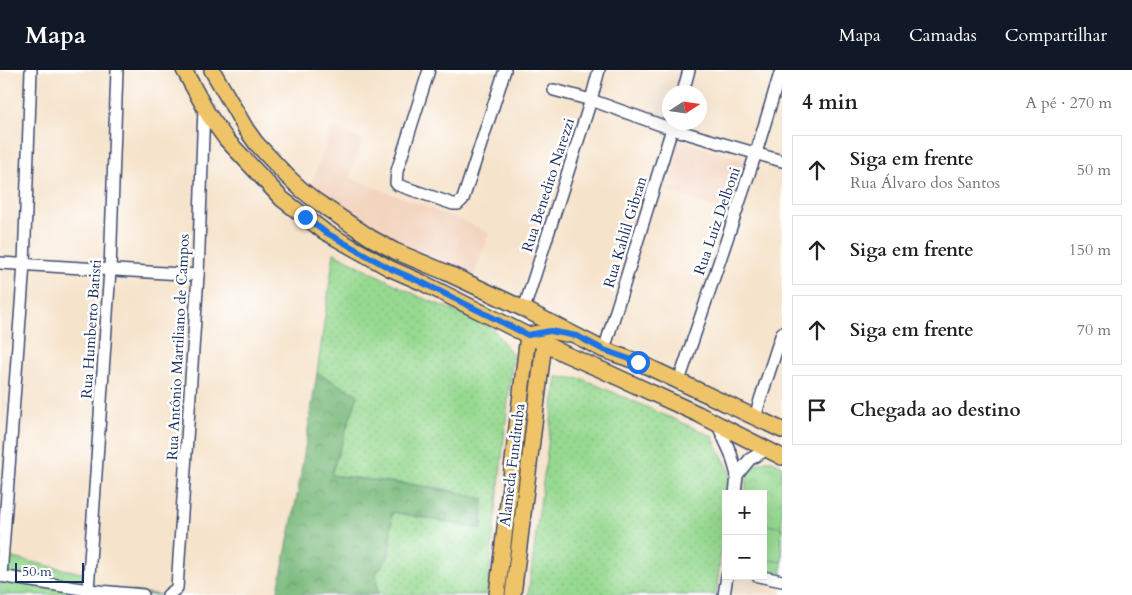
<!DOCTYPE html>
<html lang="pt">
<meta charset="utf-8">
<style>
body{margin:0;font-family:Cardo,serif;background:#f6f6f6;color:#202124}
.controls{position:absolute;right:15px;bottom:15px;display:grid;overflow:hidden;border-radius:0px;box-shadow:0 5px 20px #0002}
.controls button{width:45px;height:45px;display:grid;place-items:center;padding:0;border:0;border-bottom:1px solid #e0e0e0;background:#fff;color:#202124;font:25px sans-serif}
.compass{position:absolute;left:662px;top:15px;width:45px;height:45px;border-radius:50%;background:#fff;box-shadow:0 5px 20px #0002;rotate:78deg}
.scale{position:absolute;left:15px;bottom:12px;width:69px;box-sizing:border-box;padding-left:5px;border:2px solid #1b2f5e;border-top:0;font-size:14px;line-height:18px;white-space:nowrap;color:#1b2f5e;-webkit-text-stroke:4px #fff;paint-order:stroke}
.stop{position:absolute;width:15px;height:15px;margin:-11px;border:4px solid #1a73e8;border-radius:50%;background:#fff}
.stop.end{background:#1a73e8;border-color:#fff;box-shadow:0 1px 5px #0008}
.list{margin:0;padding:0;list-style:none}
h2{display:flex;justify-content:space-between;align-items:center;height:65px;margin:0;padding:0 20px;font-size:21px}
h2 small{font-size:16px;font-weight:400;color:#757577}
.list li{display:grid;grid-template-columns:32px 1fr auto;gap:15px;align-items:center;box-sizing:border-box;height:70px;margin:0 10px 10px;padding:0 10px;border:1px solid #e0e0e0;border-radius:0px}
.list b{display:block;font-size:19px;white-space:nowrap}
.list p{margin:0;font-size:16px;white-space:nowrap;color:#757577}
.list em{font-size:16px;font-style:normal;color:#757577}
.icon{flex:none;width:28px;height:28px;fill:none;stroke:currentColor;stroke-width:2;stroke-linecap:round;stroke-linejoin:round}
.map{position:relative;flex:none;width:782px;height:525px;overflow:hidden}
header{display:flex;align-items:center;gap:30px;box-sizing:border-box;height:70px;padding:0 25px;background:#111827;color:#fff}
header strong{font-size:24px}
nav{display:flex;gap:28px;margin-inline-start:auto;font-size:18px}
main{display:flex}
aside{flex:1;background:#fff}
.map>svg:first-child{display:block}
.built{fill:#f3d4bf}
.grass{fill:url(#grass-dots);stroke:#588477}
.forest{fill:url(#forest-crowns);stroke:#4a746c}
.park{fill:url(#park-crowns);stroke:#588477}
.garden{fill:#96d990;stroke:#588477}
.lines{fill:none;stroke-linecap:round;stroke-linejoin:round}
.minor-casing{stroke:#3c4a6e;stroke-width:14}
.major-casing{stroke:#3c4a6e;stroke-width:18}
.minor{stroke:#fff;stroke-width:11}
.major{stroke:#efc469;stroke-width:15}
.route{stroke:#1a73e8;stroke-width:6}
.labels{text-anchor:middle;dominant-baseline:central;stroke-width:5;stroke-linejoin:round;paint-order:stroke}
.street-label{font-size:15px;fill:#1b2f5e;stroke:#fff}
</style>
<header>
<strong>Mapa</strong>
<nav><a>Mapa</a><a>Camadas</a><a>Compartilhar</a></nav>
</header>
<main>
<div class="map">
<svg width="782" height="525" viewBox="0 0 782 525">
<defs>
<pattern id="grass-dots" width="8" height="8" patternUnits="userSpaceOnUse" patternTransform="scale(1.25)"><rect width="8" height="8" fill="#96d990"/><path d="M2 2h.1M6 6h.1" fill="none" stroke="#81bb7f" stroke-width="1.8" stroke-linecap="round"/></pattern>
<pattern id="forest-crowns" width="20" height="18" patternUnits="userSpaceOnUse" patternTransform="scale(1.25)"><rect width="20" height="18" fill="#78b97a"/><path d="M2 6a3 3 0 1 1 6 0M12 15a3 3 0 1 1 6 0" fill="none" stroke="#629767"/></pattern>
<pattern id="park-crowns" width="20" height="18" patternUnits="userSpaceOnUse" patternTransform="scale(1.25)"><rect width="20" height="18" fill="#96d990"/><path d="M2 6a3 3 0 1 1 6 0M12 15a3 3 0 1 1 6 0" fill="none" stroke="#81bb7f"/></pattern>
</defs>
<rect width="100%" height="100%" fill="#fff"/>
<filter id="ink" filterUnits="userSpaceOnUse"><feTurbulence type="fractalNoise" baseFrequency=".02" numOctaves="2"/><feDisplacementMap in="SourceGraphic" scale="10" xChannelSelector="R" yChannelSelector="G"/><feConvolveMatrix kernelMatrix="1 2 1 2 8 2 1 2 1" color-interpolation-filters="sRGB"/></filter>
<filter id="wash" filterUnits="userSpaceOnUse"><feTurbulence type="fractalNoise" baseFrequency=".0096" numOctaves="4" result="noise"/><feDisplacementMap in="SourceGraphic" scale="20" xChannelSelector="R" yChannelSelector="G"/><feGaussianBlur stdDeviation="1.12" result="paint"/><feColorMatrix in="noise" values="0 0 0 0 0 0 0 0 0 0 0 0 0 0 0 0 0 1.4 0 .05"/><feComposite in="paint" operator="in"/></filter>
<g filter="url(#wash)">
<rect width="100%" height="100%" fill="#f6e3cb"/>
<g class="built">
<path d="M332 57 362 70 350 108 466 152 489 163 474 206 403 177 361 152 310 118Z"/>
<path d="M679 69 744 91 728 141 663 120Z"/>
</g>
<g class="grass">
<path d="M334 183 420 227 490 255 513 285 487 525H378L376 504 389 485 392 442 482 459 458 422 433 417 330 405 358 325 317 303Z"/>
<path d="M557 307 583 309 712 366 730 402 727 424H726V437L716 525H528Z"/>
</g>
<path class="forest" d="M317 303 358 325 331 405C382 412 433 415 483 429L482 459 426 448 392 442 389 485 376 504 378 525H277L298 421Z"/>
<g class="park">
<path d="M766 391H773L782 396V507L763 504V424H745C747 406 746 396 766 391Z"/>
<path d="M4 486 86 504 85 515 3 505Z"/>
<path d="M0 506 163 525H0Z"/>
</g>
<path class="garden" d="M763 454 782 458V492L763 489Z"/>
</g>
<g filter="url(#ink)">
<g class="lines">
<g class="minor-casing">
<g id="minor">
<path d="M429 0 397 101 396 113 398 115 453 134H458L463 129 505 0"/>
<path d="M554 20 591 30 672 59 782 91"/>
<path d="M683 22 689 0"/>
<path d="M0 193 198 205"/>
<path d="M524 239 591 30 599 0"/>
<path d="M604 280 674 52"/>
<path d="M679 311 756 83 781 0"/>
<path d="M755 348 760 330 782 263"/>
<path d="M717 353 731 384 737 405 735 424"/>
<path d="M737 405 750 389 768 379"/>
<path d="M0 506 88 520 143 525"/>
<path d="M1 506 24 194 31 0"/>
<path d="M758 506 782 511"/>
<path d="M88 520 110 200 117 0"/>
<path d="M168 525 177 518 198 205 204 37"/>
<path d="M724 525 727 506"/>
</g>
</g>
<g class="major-casing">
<g id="major">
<path d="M184 0 208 44 226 69 282 129 325 162 389 198 421 212 565 284 602 300 698 344 782 387"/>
<path d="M212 0 246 59 256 73 287 106 302 120 316 131 371 168 395 181 445 202 524 239 604 280 638 292 782 360"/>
<path d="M497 525 528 265 550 261 567 264"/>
<path d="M513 525 544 273 541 267"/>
</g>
</g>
<use href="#minor" class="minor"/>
<use href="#major" class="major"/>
</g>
</g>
<g class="lines" filter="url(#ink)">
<path class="route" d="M305 147 325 162 389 198 421 212 528 265 550 261 577 266 604 280 638 292"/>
</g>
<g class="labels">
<g class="street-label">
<text transform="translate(548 115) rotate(-72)">Rua Benedito Narezzi</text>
<text transform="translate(717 151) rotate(-71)">Rua Luiz Delboni</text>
<text transform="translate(625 162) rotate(-73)">Rua Kahlil Gibran</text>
<text transform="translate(91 259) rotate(-86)">Rua Humberto Batisti</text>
<text transform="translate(178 277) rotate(-87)">Rua Antônio Martiliano de Campos</text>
<text transform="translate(512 395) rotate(-83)">Alameda Fundituba</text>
</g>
</g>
</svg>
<div class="controls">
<button>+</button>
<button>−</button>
</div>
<svg class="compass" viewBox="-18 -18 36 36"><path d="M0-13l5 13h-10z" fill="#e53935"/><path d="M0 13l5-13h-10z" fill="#757577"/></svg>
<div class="scale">50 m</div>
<div class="stop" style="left:638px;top:292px"></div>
<div class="stop end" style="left:305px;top:147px"></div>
</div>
<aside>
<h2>4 min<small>A pé · 270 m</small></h2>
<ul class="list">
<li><svg class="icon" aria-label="ahead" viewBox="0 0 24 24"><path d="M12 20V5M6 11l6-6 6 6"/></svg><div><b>Siga em frente</b><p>Rua Álvaro dos Santos</p></div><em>50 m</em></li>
<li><svg class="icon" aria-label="ahead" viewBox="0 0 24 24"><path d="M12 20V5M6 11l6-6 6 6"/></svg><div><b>Siga em frente</b></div><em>150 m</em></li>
<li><svg class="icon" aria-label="ahead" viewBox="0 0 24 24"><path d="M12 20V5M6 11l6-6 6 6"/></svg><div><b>Siga em frente</b></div><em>70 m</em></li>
<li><svg class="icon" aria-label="arrive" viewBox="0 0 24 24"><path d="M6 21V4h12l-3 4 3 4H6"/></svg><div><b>Chegada ao destino</b></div></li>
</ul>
</aside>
</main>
